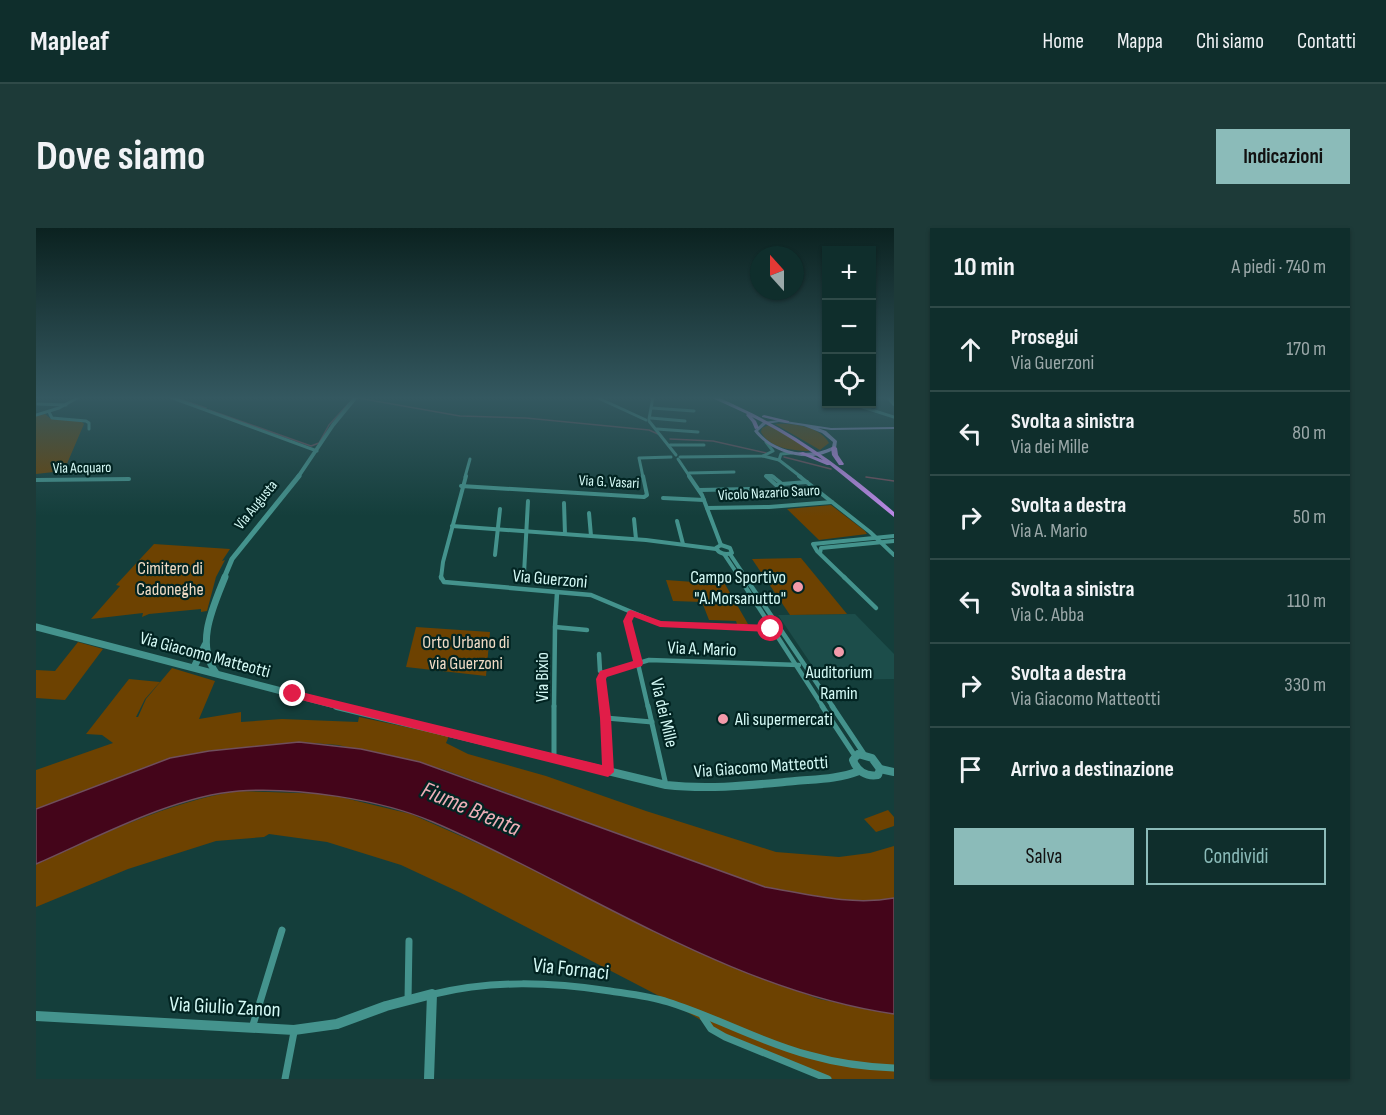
<!DOCTYPE html>
<html lang="it">
<meta charset="utf-8">
<style>
body{margin:0;font-family:"Sofia Sans Condensed",sans-serif;background:#1d3a38;color:#f1f3f6}
.controls{position:absolute;right:18px;top:18px;display:grid;overflow:hidden;border-radius:0px;box-shadow:0 2px 4px #0004}
.controls button{width:54px;height:54px;display:grid;place-items:center;padding:0;border:0;border-bottom:2px solid #2f4a48;background:#0f2e2c;color:#f1f3f6;font:30px sans-serif}
.compass{position:absolute;left:714px;top:18px;width:54px;height:54px;border-radius:50%;background:#0f2e2c;box-shadow:0 2px 4px #0004;rotate:339deg}
.stop{position:absolute;width:18px;height:18px;margin:-14px;border:4px solid #e11d48;border-radius:50%;background:#fff}
.stop.end{background:#e11d48;border-color:#fff;box-shadow:0 2px 6px #0008}
.list{margin:0;padding:0;list-style:none}
h2{display:flex;justify-content:space-between;align-items:center;height:78px;margin:0;padding:0 24px;font-size:26px}
h2 small{font-size:20px;font-weight:400;color:#9ba8a9}
.list li{display:grid;grid-template-columns:39px 1fr auto;gap:18px;align-items:center;box-sizing:border-box;height:84px;padding:0 24px;border-top:2px solid #2f4a48}
.list b{display:block;font-size:22px;white-space:nowrap}
.list p{margin:0;font-size:20px;white-space:nowrap;color:#9ba8a9}
.list em{font-size:20px;font-style:normal;color:#9ba8a9}
.actions{display:flex;gap:12px;padding:18px 24px}
.actions a{flex:1;padding:14px 0;border:2px solid #8bbbb9;border-radius:0px;text-align:center;font-size:21px;color:#8bbbb9}
.actions .main{background:#8bbbb9;color:#111}
.icon{flex:none;width:33px;height:33px;fill:none;stroke:currentColor;stroke-width:2;stroke-linecap:round;stroke-linejoin:round}
.map{position:relative;flex:none;width:858px;height:851px;overflow:hidden;border-radius:0px}
header{display:flex;align-items:center;gap:36px;box-sizing:border-box;height:84px;padding:0 30px;background:#0f2e2c;border-bottom:2px solid #2f4a48}
header strong{font-size:28px}
nav{display:flex;gap:33px;margin-inline-start:auto;font-size:21px}
.intro{display:flex;align-items:center;justify-content:space-between;box-sizing:border-box;height:144px;padding:0 36px}
h1{margin:0;font-size:42px}
.button{padding:15px 27px;border-radius:0px;background:#8bbbb9;color:#111;font-size:21px;font-weight:700}
main{display:flex;gap:36px;padding:0 36px}
aside{flex:1;background:#0f2e2c;border-radius:0px;box-shadow:0 2px 4px #0004}
.map>svg:first-child{display:block}
.built{fill:#1c4d4a}
.green{fill:#6d4201}
.water{fill:#44051a;stroke:#6f4e5c;stroke-width:1.5}
.lines{fill:none;stroke-linecap:round;stroke-linejoin:round}
.stream{stroke:#6f4e5c;stroke-width:1.5}
.street-far4{stroke:#44938d;stroke-width:3}
.street-far3{stroke:#44938d;stroke-width:4}
.street-far2{stroke:#44938d;stroke-width:4.5}
.street-far1{stroke:#44938d;stroke-width:5}
.street{stroke:#44938d;stroke-width:7}
.secondary-far4{stroke:#44938d;stroke-width:4}
.secondary-far3{stroke:#44938d;stroke-width:5}
.secondary-far2{stroke:#44938d;stroke-width:7}
.secondary-far1{stroke:#44938d;stroke-width:8}
.secondary{stroke:#44938d;stroke-width:10}
.primary{fill:#8c8cc3;fill-rule:evenodd}
.highway{fill:#bc88e7;fill-rule:evenodd}
.route{fill:#e11d48}
.poi-dot{fill:#f39aaa;stroke:#022422;stroke-width:2}
.labels{text-anchor:middle;dominant-baseline:central;stroke-width:4.5;stroke-linejoin:round;paint-order:stroke}
.far-street-label{font-size:15px;fill:#d4f9f5;stroke:#022422}
.park-label{font-size:18px;fill:#f0dbc5;stroke:#022422}
.poi-label{font-size:18px;fill:#d4f9f5;stroke:#022422;text-anchor:end}
.street-label{font-size:18px;fill:#d4f9f5;stroke:#022422}
.near-street-label{font-size:21px;fill:#d4f9f5;stroke:#022422}
.near-water-label{font-size:24px;font-style:italic;fill:#edafb8;stroke:#022422}
</style>
<header>
<strong>Mapleaf</strong>
<nav><a>Home</a><a>Mappa</a><a>Chi siamo</a><a>Contatti</a></nav>
</header>
<div class="intro"><h1>Dove siamo</h1><a class="button">Indicazioni</a></div>
<main>
<div class="map">
<svg width="858" height="851" viewBox="0 0 858 851">
<rect width="100%" height="100%" fill="#143e3b"/>
<path class="built" d="M819 386 858 426V451L786 452 742 387Z"/>
<g class="green">
<path d="M9 186 15 191 45 193 48 196 30 238 18 244 0 246V188Z"/>
<path d="M739 196C757 195 783 198 793 215L784 222Z"/>
<path d="M733 197 776 223C759 223 734 221 725 204L726 200Z"/>
<path d="M795 277 829 303 831 306 783 312 751 281Z"/>
<path d="M118 316 194 321 186 333 189 332 180 349 171 383 165 384V381L113 386 106 389 107 385 55 391 84 358 80 357Z"/>
<path d="M765 330 811 386 754 387 716 331Z"/>
<path d="M686 351 712 396H701L700 393 673 392 666 374 637 373 630 352 658 354Z"/>
<path d="M380 399 454 404 450 448 370 439Z"/>
<path d="M42 414 67 421 29 472 0 470V442L19 443Z"/>
<path d="M136 440 179 453 163 491 205 484V494L246 491 322 494 323 489 413 508 410 515 432 526 510 548 610 583 740 624 803 629 834 625 858 618V670C816 678 771 666 729 659L406 541 302 517 263 514 154 526 115 537 0 581V542L77 515 66 507 50 506 93 451 124 454 109 471 100 489H102L110 471Z"/>
<path d="M202 563 292 566 375 586 470 628 609 698 711 744 783 771 858 786V851H796L749 834 706 816 627 770 425 665 365 637 291 614 233 606 228 609 180 613 92 641 0 679V636C66 607 131 574 202 563Z"/>
<path d="M852 582 858 589V598L840 604 828 591Z"/>
</g>
<path class="water" d="M263 514 325 521 384 534 729 659C771 666 815 678 858 670V786C746 770 641 716 542 665 494 640 446 615 397 594 344 571 260 559 203 563 137 568 60 610 0 636V581L134 530 173 523Z"/>
<g class="lines">
<g class="stream">
<path d="M310 169 317 170"/>
<path d="M322 170 424 188 490 190 613 202 622 206"/>
<path d="M143 171 170 180"/>
<path d="M173 182 275 218 283 215 293 197 313 175"/>
<path d="M634 211 677 213 730 225"/>
<path d="M748 229 795 241"/>
<path d="M830 249 858 253"/>
</g>
<g class="street-far4">
<path d="M134 169 281 223"/>
<path d="M560 169 610 192"/>
<path d="M2 176 30 177"/>
<path d="M817 176 858 189"/>
<path d="M616 180 658 183"/>
<path d="M13 184 16 190 50 193 53 195V201"/>
<path d="M0 187 23 180 43 169"/>
<path d="M615 190 649 193"/>
<path d="M613 191 617 169"/>
<path d="M613 193 640 227"/>
<path d="M621 201 662 204"/>
<path d="M634 217H668"/>
<path d="M727 228 743 232 765 249"/>
<path d="M644 229 727 228 737 223 730 214"/>
<path d="M642 231 654 249"/>
<path d="M743 232 745 226 756 225"/>
<path d="M653 245 698 244"/>
<path d="M429 249 434 231"/>
<path d="M607 249 603 230 635 229"/>
<path d="M732 249 730 248 738 249"/>
</g>
<g class="street-far3">
<path d="M653 248 666 267 685 317"/>
<path d="M730 248H736L746 256 740 257Z"/>
<path d="M763 248 834 304 858 327"/>
<path d="M0 252 93 251"/>
<path d="M746 256 771 254"/>
<path d="M425 258 608 269 611 267 607 248"/>
<path d="M663 262 714 261"/>
<path d="M627 270 668 272"/>
<path d="M528 275 529 306"/>
<path d="M671 280 733 279 796 274"/>
<path d="M553 285 555 308"/>
<path d="M598 291 600 311"/>
<path d="M641 293 647 316"/>
<path d="M416 298 610 312 680 321"/>
<path d="M685 317 694 320 696 325C690 327 683 326 680 320Z"/>
<path d="M784 325 785 320 858 313"/>
<path d="M688 326 704 350"/>
<path d="M694 326 710 350"/>
<path d="M459 327 464 281"/>
<path d="M488 346 492 273"/>
<path d="M405 350 407 334 430 248"/>
<path d="M809 350 781 323 777 316 858 308"/>
</g>
<g class="street-far2">
<path d="M405 349 408 354 555 367 624 396 742 401"/>
<path d="M703 349 787 479"/>
<path d="M709 349 797 479"/>
<path d="M808 349 840 380"/>
<path d="M595 385 592 393 612 479"/>
<path d="M519 399 521 365"/>
<path d="M563 426 564 443 567 446"/>
<path d="M567 446 613 432 763 437"/>
<path d="M567 446 565 451 569 479"/>
<path d="M518 479 519 399 551 402"/>
</g>
<g class="street-far1">
<path d="M568 478 572 544"/>
<path d="M612 478 630 557"/>
<path d="M786 478 819 528"/>
<path d="M796 478 828 526"/>
<path d="M570 490 616 494"/>
<path d="M518 530V478"/>
</g>
<g class="street">
<path d="M398 766C457 752 514 754 574 763 594 766 613 768 632 774 680 789 724 814 773 827 801 835 829 839 858 840"/>
<path d="M372 772 373 713"/>
<path d="M667 789 675 801 689 809 792 851"/>
<path d="M216 800 246 702"/>
<path d="M249 851 258 804"/>
</g>
<g class="secondary-far4">
<path d="M852 169 858 176"/>
<path d="M262 249 297 197 320 169"/>
</g>
<path class="secondary-far3" d="M188 350 196 331 263 248"/>
<g class="secondary-far2">
<path d="M0 399 307 479"/>
<path d="M158 439 169 417"/>
<path d="M180 445C159 416 177 379 189 349"/>
</g>
<g class="secondary-far1">
<path d="M301 478 630 557C674 562 716 557 759 553 781 551 802 551 823 543"/>
<path d="M822 526 836 530 844 541 842 547C830 549 821 543 817 532Z"/>
<path d="M844 541 858 544"/>
</g>
<path class="secondary" d="M0 788 258 802 301 796 350 778 396 766 393 851"/>
<path class="primary" d="M743 192 795 200 858 199V201L795 202 782 200 790 203 801 213 800 220C776 237 735 226 718 203L727 194ZM743 194 768 198 786 205 797 214 796 219C773 231 738 224 722 203L730 196Z"/>
<g class="highway">
<path d="M674 169H681C749 198 802 235 858 284V289L794 237H791L762 225 767 224 787 232C764 216 741 201 716 189L720 193 723 200 719 201 716 194 710 187 711 186Z"/>
<path d="M728 187 753 193V194L751 195 726 189V188Z"/>
<path d="M798 218 801 220 802 227 808 236 807 237H803L796 227 795 220Z"/>
</g>
</g>
<linearGradient id="sky" x2="0" y2="1"><stop stop-color="#0b2220"/><stop offset="0.59" stop-color="#345860"/><stop offset="1" stop-color="#345860" stop-opacity="0"/></linearGradient>
<rect width="858" height="288" fill="url(#sky)"/>
<path class="route" d="M595 382 625 393 735 397 739 401 735 404 624 399 598 389 596 393 607 435 606 438 571 449 570 451 575 490 578 544 572 549 257 470 252 466 257 462 566 537 564 490 560 451 564 443 597 433 587 393 592 383Z"/>
<g class="poi-dot">
<circle cx="762" cy="359" r="6"/>
<circle cx="803" cy="424" r="6"/>
<circle cx="687" cy="491" r="6"/>
</g>
<g class="labels">
<g class="far-street-label">
<text transform="translate(46 240) rotate(-1)">Via Acquaro</text>
<text transform="translate(573 254) rotate(3)">Via G. Vasari</text>
<text transform="translate(733 265) rotate(-3)">Vicolo Nazario Sauro</text>
<text transform="translate(220 277) rotate(-51)">Via Augusta</text>
</g>
<g class="park-label">
<text x="134" y="340">Cimitero di<tspan x="134" dy="21">Cadoneghe</tspan></text>
<text x="430" y="414">Orto Urbano di<tspan x="430" dy="21">via Guerzoni</tspan></text>
</g>
<g class="poi-label">
<text x="750" y="349">Campo Sportivo<tspan x="750" dy="21">"A.Morsanutto"</tspan></text>
<text x="803" y="444" text-anchor="middle">Auditorium<tspan x="803" dy="21">Ramin</tspan></text>
<text x="699" y="491" text-anchor="start">Alì supermercati</text>
</g>
<g class="street-label">
<text transform="translate(514 351) rotate(5)">Via Guerzoni</text>
<text transform="translate(666 421) rotate(2)">Via A. Mario</text>
<text transform="translate(169 427) rotate(15)">Via Giacomo Matteotti</text>
<text transform="translate(506 449) rotate(-90)">Via Bixio</text>
<text transform="translate(628 485) rotate(77)">Via dei Mille</text>
<text transform="translate(725 539) rotate(-4)">Via Giacomo Matteotti</text>
</g>
<g class="near-street-label">
<text transform="translate(535 741) rotate(6)">Via Fornaci</text>
<text transform="translate(189 779) rotate(3)">Via Giulio Zanon</text>
</g>
<g class="near-water-label">
<text transform="translate(435 581) rotate(23)">Fiume Brenta</text>
</g>
</g>
</svg>
<div class="controls">
<button>+</button>
<button>−</button>
<button><svg class="icon" aria-label="locate" viewBox="0 0 24 24"><circle cx="12" cy="12" r="6"/><path d="M12 2v4M12 18v4M2 12h4M18 12h4"/></svg></button>
</div>
<svg class="compass" viewBox="-18 -18 36 36"><path d="M0-13l5 13h-10z" fill="#e53935"/><path d="M0 13l5-13h-10z" fill="#9ba8a9"/></svg>
<div class="stop" style="left:735px;top:401px"></div>
<div class="stop end" style="left:257px;top:466px"></div>
</div>
<aside>
<h2>10 min<small>A piedi · 740 m</small></h2>
<ul class="list">
<li><svg class="icon" aria-label="ahead" viewBox="0 0 24 24"><path d="M12 20V5M6 11l6-6 6 6"/></svg><div><b>Prosegui</b><p>Via Guerzoni</p></div><em>170 m</em></li>
<li><svg class="icon" aria-label="left" viewBox="0 0 24 24"><path d="M17 20v-9H6M10 6l-5 5 5 5"/></svg><div><b>Svolta a sinistra</b><p>Via dei Mille</p></div><em>80 m</em></li>
<li><svg class="icon" aria-label="right" viewBox="0 0 24 24"><path d="M7 20v-9h11M14 6l5 5-5 5"/></svg><div><b>Svolta a destra</b><p>Via A. Mario</p></div><em>50 m</em></li>
<li><svg class="icon" aria-label="left" viewBox="0 0 24 24"><path d="M17 20v-9H6M10 6l-5 5 5 5"/></svg><div><b>Svolta a sinistra</b><p>Via C. Abba</p></div><em>110 m</em></li>
<li><svg class="icon" aria-label="right" viewBox="0 0 24 24"><path d="M7 20v-9h11M14 6l5 5-5 5"/></svg><div><b>Svolta a destra</b><p>Via Giacomo Matteotti</p></div><em>330 m</em></li>
<li><svg class="icon" aria-label="arrive" viewBox="0 0 24 24"><path d="M6 21V4h12l-3 4 3 4H6"/></svg><div><b>Arrivo a destinazione</b></div></li>
</ul>
<div class="actions"><a class="main">Salva</a><a>Condividi</a></div>
</aside>
</main>
